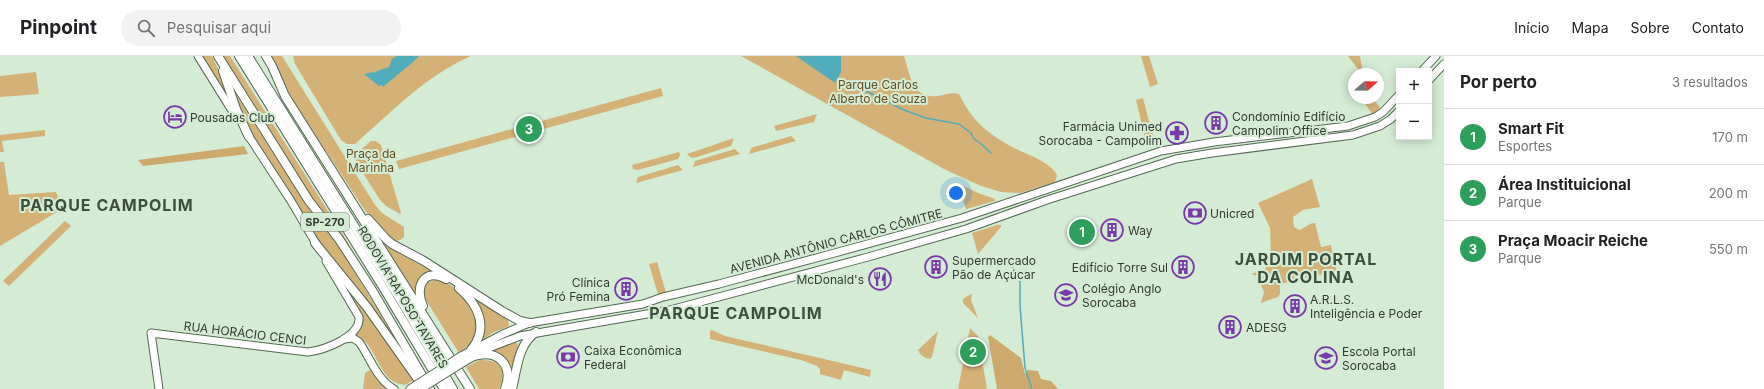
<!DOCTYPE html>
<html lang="pt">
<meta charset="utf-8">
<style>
body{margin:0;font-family:Inter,sans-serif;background:#f2f2f2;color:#202124}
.controls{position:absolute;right:12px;top:12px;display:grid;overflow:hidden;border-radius:0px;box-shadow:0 2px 10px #0003}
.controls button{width:36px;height:36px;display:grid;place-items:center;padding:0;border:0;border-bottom:1px solid #e0e0e0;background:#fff;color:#202124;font:20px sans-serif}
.compass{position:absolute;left:1348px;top:12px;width:36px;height:36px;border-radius:50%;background:#fff;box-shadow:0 2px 10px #0003;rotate:70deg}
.you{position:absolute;left:956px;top:137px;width:14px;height:14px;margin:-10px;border:3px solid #fff;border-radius:50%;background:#1a73e8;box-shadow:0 0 0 6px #1a73e833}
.badge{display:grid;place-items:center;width:26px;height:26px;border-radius:50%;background:#ea580c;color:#fff;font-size:13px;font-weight:700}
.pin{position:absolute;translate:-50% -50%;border:2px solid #fff;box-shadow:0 1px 4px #0006}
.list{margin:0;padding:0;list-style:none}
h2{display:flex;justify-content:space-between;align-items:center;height:52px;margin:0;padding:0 16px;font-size:17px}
h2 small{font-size:13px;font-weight:400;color:#757577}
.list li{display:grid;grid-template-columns:26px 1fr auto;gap:12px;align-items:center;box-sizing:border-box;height:56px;padding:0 16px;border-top:1px solid #e0e0e0}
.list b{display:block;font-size:15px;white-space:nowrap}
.list p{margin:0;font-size:13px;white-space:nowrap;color:#757577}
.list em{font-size:13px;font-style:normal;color:#757577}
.icon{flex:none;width:22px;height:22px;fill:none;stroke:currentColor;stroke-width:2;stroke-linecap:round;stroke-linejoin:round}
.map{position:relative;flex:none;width:1444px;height:333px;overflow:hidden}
header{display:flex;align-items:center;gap:24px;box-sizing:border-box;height:56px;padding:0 20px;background:#fff;border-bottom:1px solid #e0e0e0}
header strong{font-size:19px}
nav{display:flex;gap:22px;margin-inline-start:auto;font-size:14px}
.search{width:280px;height:36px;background:#f2f2f2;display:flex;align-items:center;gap:10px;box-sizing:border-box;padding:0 14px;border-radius:22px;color:#757577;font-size:15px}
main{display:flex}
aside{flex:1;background:#fff}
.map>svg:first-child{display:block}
.green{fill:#d3b177}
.forest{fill:#cca96c}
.water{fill:#51acbc}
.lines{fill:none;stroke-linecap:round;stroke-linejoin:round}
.stream{stroke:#51acbc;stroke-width:1.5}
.major-casing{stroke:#546854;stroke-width:9}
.highway-casing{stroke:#546854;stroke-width:10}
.major{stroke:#fff;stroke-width:7}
.highway{stroke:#fff;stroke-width:8}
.major-bridge-casing{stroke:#546854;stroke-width:9;stroke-linecap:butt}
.major-bridge{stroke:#fff;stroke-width:7}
.labels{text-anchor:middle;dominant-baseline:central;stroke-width:4;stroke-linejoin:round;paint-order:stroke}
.shield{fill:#d4ecd4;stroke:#637063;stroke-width:1}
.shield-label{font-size:11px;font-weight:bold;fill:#323b32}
.park-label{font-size:12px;fill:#674e20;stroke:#d4ecd4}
.poi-label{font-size:12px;fill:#323b32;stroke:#d4ecd4;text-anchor:start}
.street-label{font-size:12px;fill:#323b32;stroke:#d4ecd4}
.district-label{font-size:16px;font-weight:bold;letter-spacing:1px;fill:#3b4f3b;stroke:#d4ecd4}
</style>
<header>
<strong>Pinpoint</strong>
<div class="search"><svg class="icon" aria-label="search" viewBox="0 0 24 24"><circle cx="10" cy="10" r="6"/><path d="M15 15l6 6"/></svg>Pesquisar aqui</div>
<nav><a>Início</a><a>Mapa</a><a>Sobre</a><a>Contato</a></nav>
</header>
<main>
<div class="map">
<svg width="1444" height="333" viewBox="0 0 1444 333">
<rect width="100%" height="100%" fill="#d4ecd4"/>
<g class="green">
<path d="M203 0H212L220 17 226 38Z"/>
<path d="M221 0H230L342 177 389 255 401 278 302 130Z"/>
<path d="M270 0H282L375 149 382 157 404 171V181L400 184 394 185 376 170 366 156 295 48Z"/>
<path d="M293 0H471C428 18 389 58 355 88H347L341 84 295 8Z"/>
<path d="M741 0H904C911 20 911 43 938 40 945 39 951 36 959 38 971 62 982 73 1005 87 1020 97 1049 103 1057 119L1055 126 1020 137 1001 136 981 130 944 113Z"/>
<path d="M1141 0H1149L1158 28 1150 31Z"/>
<path d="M1348 0H1360L1363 17H1361Z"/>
<path d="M36 16 39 38 0 41V20Z"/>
<path d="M661 32 663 40 399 113 396 105Z"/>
<path d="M234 36 306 147 337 187 391 276 390 277 313 179 245 70Z"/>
<path d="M1143 42 1155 88 1147 90 1136 44Z"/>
<path d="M1361 42H1372L1380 51 1379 56 1373 59Z"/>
<path d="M817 58 814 66 776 75 774 70Z"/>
<path d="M45 74V80L2 85 4 96H0V79Z"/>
<path d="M791 80 796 85 749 98 751 92Z"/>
<path d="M734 82 731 90 694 102 690 101 687 98Z"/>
<path d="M371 85H376L381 89 401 157 400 158 386 150 380 144 356 106V98Z"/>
<path d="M735 93 740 98 693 111 695 105Z"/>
<path d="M679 96 680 99 678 103 638 114 633 113 632 109Z"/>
<path d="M0 106H4L9 139 56 136 62 153 0 190Z"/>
<path d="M678 109 683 114 636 127 638 121Z"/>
<path d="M1312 123 1320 151 1303 154 1293 161 1294 171 1299 174C1306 172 1308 167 1315 167L1321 191 1331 189 1337 215 1280 228V238L1278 241 1261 247 1264 236 1257 220 1251 218 1266 213 1264 206 1271 202 1270 172 1258 147Z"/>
<path d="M958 127 978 137 995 143V145L966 153Z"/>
<path d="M65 165 71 170 9 230 3 225Z"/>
<path d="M997 169H1001V171L978 198 972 177Z"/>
<path d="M379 185 393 194 433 216 418 228 416 235 413 236Z"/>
<path d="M657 206 667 240 659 242 649 208Z"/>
<path d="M437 223C459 229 482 254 476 279 473 287 466 292 459 297L424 241 423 235 426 227Z"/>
<path d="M348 230 415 323 405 329C375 326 379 286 355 280 370 265 356 247 347 233Z"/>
<path d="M971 238H972L971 244 978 262 963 247V243Z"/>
<path d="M471 241H475L508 264 509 270 492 277 483 284C487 266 481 255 471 241Z"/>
<path d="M970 272 978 280 979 286 987 333H958Z"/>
<path d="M712 274 725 280 871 314 870 321 844 314 841 324 820 318V313L817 310 801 304 710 283V275Z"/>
<path d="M938 275 932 301 930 303C924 302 920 299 918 294Z"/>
<path d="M511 287H517L519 293 512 317C511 303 502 300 492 294Z"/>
<path d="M480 304C501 303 508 315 499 333H479L466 311Z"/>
<path d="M370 314 373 315 386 333H363L365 317Z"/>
</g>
<g class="forest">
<path d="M244 90 248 98 143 110 138 104Z"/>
<path d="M990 279 1021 302 1025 318 1028 314 1038 315 1041 323 1051 325 1058 333H997L988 281Z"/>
</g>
<g class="water">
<path d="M397 0H419L413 6 383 31 382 29 379 30 365 19 364 18 373 16 375 17 377 15 389 11 392 3Z"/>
<path d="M796 0H841V16L835 27Z"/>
</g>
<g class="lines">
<g class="stream">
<path d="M866 35 904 54 926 62 959 68 971 77 974 83 980 87 991 97"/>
<path d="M1008 201 1020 226V250L1025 312 1032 333"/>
</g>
<g class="major-casing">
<g id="major">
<path d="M198 0 236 61"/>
<path d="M1422 15 1436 0"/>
<path d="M1429 24 1444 8"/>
<path d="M246 76 291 145 318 191"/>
<path d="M344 283 353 282 359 286C370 301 377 324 394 333"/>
<path d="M461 300 503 278 529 267 643 248 663 241 719 228 831 198 962 162 1161 95 1214 86 1348 70 1375 61 1383 56 1399 39"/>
<path d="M464 306 489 292 520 280 670 254 868 201 966 173 1047 144 1176 103 1212 97 1353 79 1380 70 1391 63 1399 55"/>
<path d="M159 333 151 277 308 296C324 294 361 281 359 261L326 205"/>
<path d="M410 333 416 329"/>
</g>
</g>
<g class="highway-casing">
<g id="highway">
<path d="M218 0 309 145 339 183 372 234 430 333"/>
<path d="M239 0 383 231 444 333"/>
<path d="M248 0 403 248 453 333"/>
<path d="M266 0 272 10 285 40 470 333"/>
<path d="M223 15 236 53 249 81"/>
<path d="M368 163 386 183 392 188 424 205 502 255 520 265 529 267"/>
<path d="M315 187 367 251 417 322"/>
<path d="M459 232C479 249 489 272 471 294"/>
<path d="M423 250C414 231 424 211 446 223"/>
<path d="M474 300C498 293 514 309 505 333"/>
<path d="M512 333C517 313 518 288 536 276"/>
</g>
</g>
<use href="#major" class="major"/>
<use href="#highway" class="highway"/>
<g class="major-bridge-casing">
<g id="major-bridge">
<path d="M416 329 461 300"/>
<path d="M421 333 464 306"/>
</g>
</g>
<use href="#major-bridge" class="major-bridge"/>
</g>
<defs>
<g id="hotel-ring" transform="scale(1.15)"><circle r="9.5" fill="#d4ecd4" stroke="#7a38ad" stroke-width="1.5"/><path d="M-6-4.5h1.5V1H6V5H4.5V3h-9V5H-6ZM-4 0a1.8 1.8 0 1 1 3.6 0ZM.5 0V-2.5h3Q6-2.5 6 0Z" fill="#7a38ad"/></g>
<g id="building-ring" transform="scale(1.15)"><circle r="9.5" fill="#d4ecd4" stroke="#7a38ad" stroke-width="1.5"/><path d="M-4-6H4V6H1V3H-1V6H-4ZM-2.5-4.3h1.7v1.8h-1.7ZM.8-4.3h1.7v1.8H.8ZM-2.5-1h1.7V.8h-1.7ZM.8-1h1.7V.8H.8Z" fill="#7a38ad"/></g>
<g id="pharmacy-ring" transform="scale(1.15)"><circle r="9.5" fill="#d4ecd4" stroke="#7a38ad" stroke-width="1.5"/><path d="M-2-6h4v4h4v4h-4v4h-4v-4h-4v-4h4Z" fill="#7a38ad"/></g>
<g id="bank-ring" transform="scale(1.15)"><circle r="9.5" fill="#d4ecd4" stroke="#7a38ad" stroke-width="1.5"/><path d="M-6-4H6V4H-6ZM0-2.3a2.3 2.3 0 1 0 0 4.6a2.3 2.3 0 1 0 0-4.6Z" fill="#7a38ad"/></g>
<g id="restaurant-ring" transform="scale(1.15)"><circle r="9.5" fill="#d4ecd4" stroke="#7a38ad" stroke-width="1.5"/><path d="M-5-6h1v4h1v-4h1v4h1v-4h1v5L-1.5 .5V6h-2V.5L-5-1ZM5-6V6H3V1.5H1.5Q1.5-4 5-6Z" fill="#7a38ad"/></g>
<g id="school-ring" transform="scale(1.15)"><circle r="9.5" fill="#d4ecd4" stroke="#7a38ad" stroke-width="1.5"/><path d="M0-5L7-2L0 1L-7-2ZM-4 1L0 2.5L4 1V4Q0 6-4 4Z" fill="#7a38ad"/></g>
</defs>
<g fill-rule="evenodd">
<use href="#hotel-ring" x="175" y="61"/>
<use href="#building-ring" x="1216" y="67"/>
<use href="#pharmacy-ring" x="1177" y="77"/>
<use href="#bank-ring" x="1195" y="157"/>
<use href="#building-ring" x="1112" y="174"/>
<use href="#building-ring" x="936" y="211"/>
<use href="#building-ring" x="1183" y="211"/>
<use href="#restaurant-ring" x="880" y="223"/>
<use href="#building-ring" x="626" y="233"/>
<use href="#school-ring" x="1066" y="239"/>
<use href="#building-ring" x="1295" y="250"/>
<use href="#building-ring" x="1230" y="271"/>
<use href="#bank-ring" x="568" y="301"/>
<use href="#school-ring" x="1326" y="302"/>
</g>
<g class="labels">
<rect class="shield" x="301" y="157" width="48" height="18" rx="3"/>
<g class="shield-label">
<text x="325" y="166">SP-270</text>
</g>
<g class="park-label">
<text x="878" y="28">Parque Carlos<tspan x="878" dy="14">Alberto de Souza</tspan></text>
<text x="371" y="97">Praça da<tspan x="371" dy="14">Marinha</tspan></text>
</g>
<g class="poi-label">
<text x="1232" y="60">Condomínio Edifício<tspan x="1232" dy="14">Campolim Office</tspan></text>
<text x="190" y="61">Pousadas Club</text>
<text x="1162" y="70" text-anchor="end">Farmácia Unimed<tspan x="1162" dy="14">Sorocaba - Campolim</tspan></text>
<text x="1210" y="157">Unicred</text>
<text x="1128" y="174">Way</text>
<text x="952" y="204">Supermercado<tspan x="952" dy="14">Pão de Açúcar</tspan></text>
<text x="1168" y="211" text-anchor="end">Edifício Torre Sul</text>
<text x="864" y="223" text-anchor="end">McDonald's</text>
<text x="610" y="226" text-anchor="end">Clínica<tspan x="610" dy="14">Pró Femina</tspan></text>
<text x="1082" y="232">Colégio Anglo<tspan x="1082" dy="14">Sorocaba</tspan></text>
<text x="1310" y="243">A.R.L.S.<tspan x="1310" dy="14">Inteligência e Poder</tspan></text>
<text x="1246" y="271">ADESG</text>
<text x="584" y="294">Caixa Econômica<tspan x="584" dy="14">Federal</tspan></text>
<text x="1342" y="295">Escola Portal<tspan x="1342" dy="14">Sorocaba</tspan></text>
</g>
<g class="street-label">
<text transform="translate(836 185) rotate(-15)">AVENIDA ANTÔNIO CARLOS CÔMITRE</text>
<text transform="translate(403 241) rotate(59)">RODOVIA RAPOSO TAVARES</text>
<text transform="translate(245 277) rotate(7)">RUA HORÁCIO CENCI</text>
</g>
<g class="district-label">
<text x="107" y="149">PARQUE CAMPOLIM</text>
<text x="1306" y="203">JARDIM PORTAL<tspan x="1306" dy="18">DA COLINA</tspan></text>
<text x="736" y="257">PARQUE CAMPOLIM</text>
</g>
</g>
</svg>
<div class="controls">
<button>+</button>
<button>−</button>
</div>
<svg class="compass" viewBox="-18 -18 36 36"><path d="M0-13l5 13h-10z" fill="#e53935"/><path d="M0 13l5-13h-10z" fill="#757577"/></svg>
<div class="you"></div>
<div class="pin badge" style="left:1082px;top:176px;background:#2e9e5b">1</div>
<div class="pin badge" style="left:973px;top:296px;background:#2e9e5b">2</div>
<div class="pin badge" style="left:529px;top:73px;background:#2e9e5b">3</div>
</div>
<aside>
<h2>Por perto<small>3 resultados</small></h2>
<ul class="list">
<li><span class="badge" style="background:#2e9e5b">1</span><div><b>Smart Fit</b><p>Esportes</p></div><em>170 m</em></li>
<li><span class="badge" style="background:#2e9e5b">2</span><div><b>Área Instituicional</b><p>Parque</p></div><em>200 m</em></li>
<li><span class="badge" style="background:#2e9e5b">3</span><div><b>Praça Moacir Reiche</b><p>Parque</p></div><em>550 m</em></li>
</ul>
</aside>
</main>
